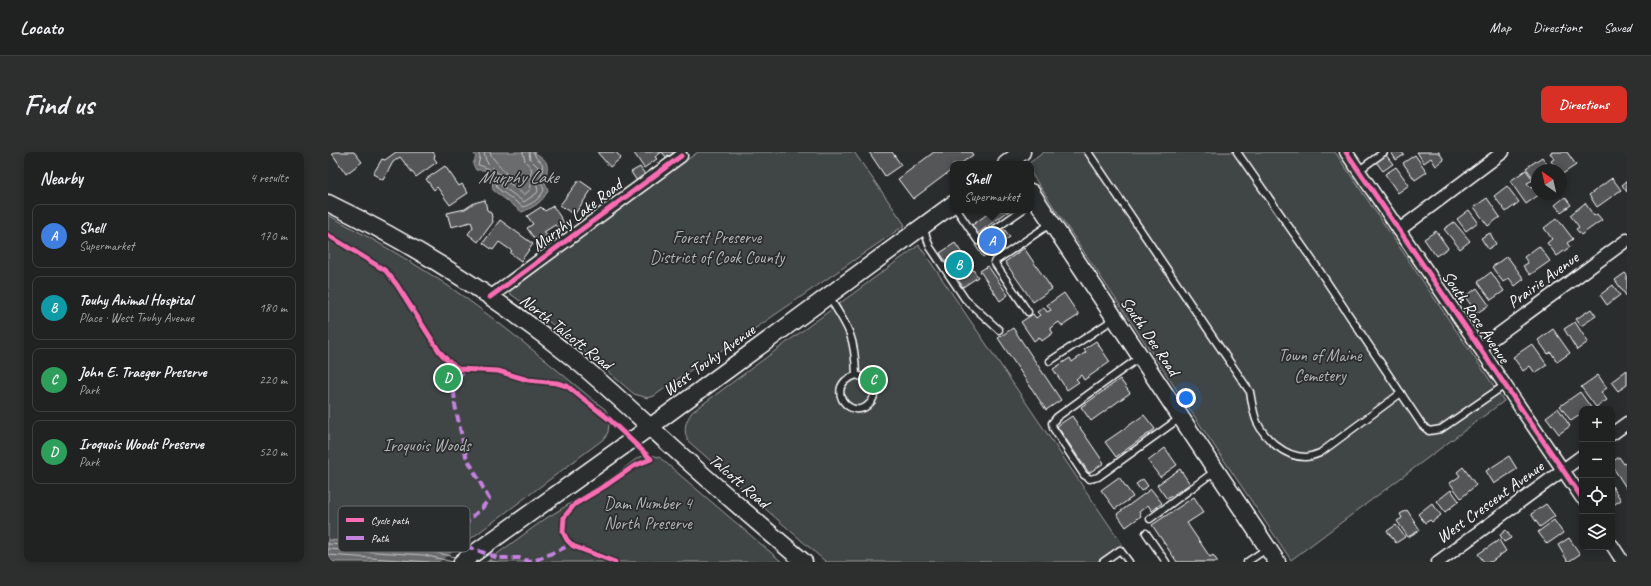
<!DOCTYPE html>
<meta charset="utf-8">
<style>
body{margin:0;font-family:Caveat,sans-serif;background:#2d2f2f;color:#f1f3f6}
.controls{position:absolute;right:12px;bottom:12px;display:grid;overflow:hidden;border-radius:8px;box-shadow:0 2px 10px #0003}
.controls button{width:36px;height:36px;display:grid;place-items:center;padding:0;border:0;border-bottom:1px solid #3d3f40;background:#202222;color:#f1f3f6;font:20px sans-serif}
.compass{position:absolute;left:1203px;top:12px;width:36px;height:36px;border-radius:50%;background:#202222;box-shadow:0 2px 10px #0003;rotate:326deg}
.you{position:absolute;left:858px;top:246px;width:14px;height:14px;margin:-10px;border:3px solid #fff;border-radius:50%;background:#1a73e8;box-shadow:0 0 0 6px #1a73e833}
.badge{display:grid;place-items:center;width:26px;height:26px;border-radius:50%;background:#d93025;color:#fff;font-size:13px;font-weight:700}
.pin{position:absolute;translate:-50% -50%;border:2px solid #fff;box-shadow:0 1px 4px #0006}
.popup{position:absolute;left:622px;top:9px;width:84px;height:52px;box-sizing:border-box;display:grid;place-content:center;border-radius:8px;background:#202222;filter:drop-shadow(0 1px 3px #0005);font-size:13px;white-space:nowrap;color:#a2a4a5}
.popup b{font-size:15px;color:#f1f3f6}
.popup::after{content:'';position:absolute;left:50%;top:100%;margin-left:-8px;border:8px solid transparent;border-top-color:#202222}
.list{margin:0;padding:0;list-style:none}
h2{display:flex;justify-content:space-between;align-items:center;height:52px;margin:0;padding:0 16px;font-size:17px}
h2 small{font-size:13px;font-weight:400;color:#a2a4a5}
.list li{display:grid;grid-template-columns:26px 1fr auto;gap:12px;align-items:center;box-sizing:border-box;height:64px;margin:0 8px 8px;padding:0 8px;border:1px solid #3d3f40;border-radius:8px}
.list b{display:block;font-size:15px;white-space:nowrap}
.list p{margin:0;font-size:13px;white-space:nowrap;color:#a2a4a5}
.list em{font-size:13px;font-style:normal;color:#a2a4a5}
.icon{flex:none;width:22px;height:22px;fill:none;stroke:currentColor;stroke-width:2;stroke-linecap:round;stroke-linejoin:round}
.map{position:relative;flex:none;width:1299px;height:410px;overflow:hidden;border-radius:8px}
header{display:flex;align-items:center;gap:24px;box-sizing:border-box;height:56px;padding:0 20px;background:#202222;border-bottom:1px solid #3d3f40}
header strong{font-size:19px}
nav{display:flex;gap:22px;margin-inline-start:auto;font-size:14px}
.intro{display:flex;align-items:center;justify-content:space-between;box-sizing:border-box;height:96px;padding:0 24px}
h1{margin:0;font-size:28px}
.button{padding:10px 18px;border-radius:8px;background:#d93025;color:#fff;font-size:14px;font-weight:700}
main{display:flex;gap:24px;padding:0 24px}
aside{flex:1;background:#202222;border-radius:8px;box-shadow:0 2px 10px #0003}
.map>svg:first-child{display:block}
.green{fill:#414445;stroke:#a0a2a2}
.water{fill:#6a6c6d;stroke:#a6a7a7}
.pier{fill:#2a2d2e}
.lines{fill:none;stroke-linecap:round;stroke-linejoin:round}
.shore{stroke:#c3c4c5;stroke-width:1}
.building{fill:#555758;stroke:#fff}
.service-casing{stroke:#fff;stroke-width:9}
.minor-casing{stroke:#fff;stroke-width:15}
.secondary-casing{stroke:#fff;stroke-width:19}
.service{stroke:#2a2d2e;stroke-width:6}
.minor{stroke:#2a2d2e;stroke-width:12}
.secondary{stroke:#2a2d2e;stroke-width:16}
.quiet{stroke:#c483df;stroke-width:4;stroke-dasharray:8 4;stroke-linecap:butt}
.cycleway-casing{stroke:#2a2d2e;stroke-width:8}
.cycleway{stroke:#f96db3;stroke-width:5}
.labels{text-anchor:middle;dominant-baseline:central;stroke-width:3.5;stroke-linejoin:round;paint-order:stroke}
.street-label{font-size:17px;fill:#fff;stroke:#2a2d2e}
.park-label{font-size:17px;fill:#b3b4b5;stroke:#2a2d2e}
.water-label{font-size:18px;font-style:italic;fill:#b4b6b6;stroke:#2a2d2e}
.key{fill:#2a2d2e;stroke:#6a6c6d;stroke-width:1}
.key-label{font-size:11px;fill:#fff}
</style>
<header>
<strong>Locato</strong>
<nav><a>Map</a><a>Directions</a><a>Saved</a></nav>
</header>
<div class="intro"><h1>Find us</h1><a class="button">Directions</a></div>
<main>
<aside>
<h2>Nearby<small>4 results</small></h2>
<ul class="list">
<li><span class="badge" style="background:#3f7fe0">A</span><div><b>Shell</b><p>Supermarket</p></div><em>170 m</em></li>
<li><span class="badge" style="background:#0f9aa8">B</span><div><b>Touhy Animal Hospital</b><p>Place · West Touhy Avenue</p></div><em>180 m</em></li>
<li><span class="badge" style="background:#2e9e5b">C</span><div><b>John E. Traeger Preserve</b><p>Park</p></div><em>220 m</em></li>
<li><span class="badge" style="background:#2e9e5b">D</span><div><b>Iroquois Woods Preserve</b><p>Park</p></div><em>520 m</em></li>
</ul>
</aside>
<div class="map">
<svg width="1299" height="410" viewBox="0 0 1299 410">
<rect width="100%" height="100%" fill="#2a2d2e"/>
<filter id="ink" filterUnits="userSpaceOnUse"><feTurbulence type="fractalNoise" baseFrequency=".025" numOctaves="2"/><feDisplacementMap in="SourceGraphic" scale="8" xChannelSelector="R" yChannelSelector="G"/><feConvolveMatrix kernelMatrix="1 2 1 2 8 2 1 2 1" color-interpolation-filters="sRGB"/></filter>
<g filter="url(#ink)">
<g class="green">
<path d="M370 0H526L577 73 425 178 360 220 326 244 320 246 306 242 224 172 177 138Z"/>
<path d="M716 0H1007L1176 249 963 408 703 21V12H700Z"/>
<path d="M0 63C39 84 76 105 113 129 168 166 218 209 269 251L277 257 282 265 280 280 277 286 125 400 0 410Z"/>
<path d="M591 93 792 389 794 392 769 410H498L360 289C355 278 357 270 364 260Z"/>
<path d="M319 302 331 305 454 410H158L217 367 286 324 308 307Z"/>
</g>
<g class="water">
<path d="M145 0H205C219 7 223 13 216 28L220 38C215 50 206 55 194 60L165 38 164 27 156 18H148L145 12 148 5Z"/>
<path d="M0 388 97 394 169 410H0Z"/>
</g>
<path class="pier" d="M126 399 163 406 158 410H111Z"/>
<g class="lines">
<g class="shore">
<path d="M150 0 152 5 150 13C164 16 167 23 169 36L195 55C204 52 212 47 216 38L212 27C220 3 208 14 206 0"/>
<path d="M156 0 158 9 172 23 174 34 196 50 209 41 210 38 207 27 210 15 202 7 201 0"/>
<path d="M162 0 164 5 177 20 180 30 196 43 203 37 201 27 204 17 197 9 195 0"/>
<path d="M0 392 97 398 127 405"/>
<path d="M0 397 96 403 125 410"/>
<path d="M0 403 101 410"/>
</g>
</g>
<g class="building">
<path d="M3 0H26L34 10 18 22Z"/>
<path d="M68 0H105L107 3 106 6 109 10 88 25 72 5 65 10 55 28 45 22 54 7 57 8Z"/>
<path d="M269 0H288L293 6 282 15Z"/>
<path d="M308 0H334L327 5 329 7 316 16 306 1Z"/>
<path d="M334 0H351L343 6 340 3 338 5Z"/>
<path d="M541 0H564L573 13 557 24Z"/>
<path d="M606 0H643L645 3 632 12H625V17L585 47 570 27Z"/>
<path d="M1063 0H1074L1076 3 1068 8Z"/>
<path d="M1089 0H1111L1116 8 1108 14 1103 6 1096 11Z"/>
<path d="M1224 0H1239L1248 13 1233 23V18H1229L1223 9 1226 7 1222 1Z"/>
<path d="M1058 3 1065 12 1055 19 1048 10Z"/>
<path d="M1087 3 1099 20 1087 28 1075 11Z"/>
<path d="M1214 5 1223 18H1209V31L1198 16Z"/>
<path d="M117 14 131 34 134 32 140 41 122 53 109 35 106 38 98 27Z"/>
<path d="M312 15 318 24 309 29 303 20Z"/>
<path d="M1068 15 1081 33 1070 41 1057 22Z"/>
<path d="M1198 18 1205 28 1199 31 1203 36 1207 34 1209 36V42H1212L1198 52 1182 29Z"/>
<path d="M1284 26 1293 38 1269 55 1261 43Z"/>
<path d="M251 28 264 37 246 63 232 53Z"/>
<path d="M1299 29V40L1294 33Z"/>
<path d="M1179 34 1191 50 1178 60 1166 44Z"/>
<path d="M1237 45 1243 53 1233 60 1227 53Z"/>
<path d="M1159 46 1172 65 1160 74 1146 55Z"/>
<path d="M157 48 159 58 163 61 165 70 150 90 140 82 145 75 143 70 123 75 119 61 137 57 146 51Z"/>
<path d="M1257 51 1266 64 1269 62 1274 68 1253 83 1248 77 1251 75 1242 63Z"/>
<path d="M225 54 237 72 230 76 227 73 216 80 219 84 209 91 199 76 205 72 199 64 213 55 217 59Z"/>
<path d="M665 58H682L649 82 643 74Z"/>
<path d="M1141 58 1150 70 1138 79 1129 67Z"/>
<path d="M1229 66 1245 87 1239 91 1242 95 1229 104 1219 91 1224 87 1216 76Z"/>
<path d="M172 68 205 92 193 109 182 101 184 99 171 90 165 98 155 91Z"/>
<path d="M1126 70 1142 89 1132 97 1116 77Z"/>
<path d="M673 73 682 85 655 105 647 93Z"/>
<path d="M1108 79 1120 96 1108 104 1096 87Z"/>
<path d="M1162 81 1168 92 1160 97 1153 86Z"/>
<path d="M627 91 650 125 635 135 612 101Z"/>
<path d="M1211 94 1222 109 1202 123 1195 114 1200 111 1196 105Z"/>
<path d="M696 96 724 137 705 150 677 110Z"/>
<path d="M1179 104 1196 127 1187 134 1181 126 1175 130 1164 115Z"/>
<path d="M660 114 680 143 672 149 652 119Z"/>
<path d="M1163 120 1176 139 1163 148 1150 130Z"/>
<path d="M1297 121 1299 123V145L1287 128Z"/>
<path d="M1285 133 1292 143 1279 153 1272 143Z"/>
<path d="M1149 136 1161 153 1149 161 1137 145Z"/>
<path d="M736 141 751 163 734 174 731 170 722 176 725 181 714 189 711 185 706 189 693 170 705 162 708 166 712 163 709 160 716 155 719 160 723 158 719 153Z"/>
<path d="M1263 157 1268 164 1253 174 1248 167Z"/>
<path d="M1247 170 1260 190 1249 198 1236 177Z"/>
<path d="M685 176 733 248 718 258 670 186Z"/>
<path d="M1225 177 1242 201 1229 210 1223 200 1220 202 1210 188Z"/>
<path d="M768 189 782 210 756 228 753 223 748 227 751 230 739 238 725 217 742 206 744 210 758 200 756 197Z"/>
<path d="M1204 192 1219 213 1207 221 1202 214 1195 219 1185 205Z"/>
<path d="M1299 218V233L1290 239 1283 230Z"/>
<path d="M1270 223 1279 236 1273 240 1279 248 1268 255 1253 235Z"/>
<path d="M792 227 802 241 763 269 753 255Z"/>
<path d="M1252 240 1264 257H1254V264L1252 263 1243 269 1232 254Z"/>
<path d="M1230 256 1242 274 1231 282 1218 265Z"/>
<path d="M816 263 827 277 788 305 777 290Z"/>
<path d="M744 264 776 311 761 321 729 274Z"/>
<path d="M837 296 849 313 832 325 820 309Z"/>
<path d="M1181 304 1189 317 1166 332 1158 319Z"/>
<path d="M1291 305 1296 312 1299 310V337L1284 314V310Z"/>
<path d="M1135 315 1148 333 1133 346 1122 331 1132 324 1129 320Z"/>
<path d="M852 317 862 332 839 347 829 333Z"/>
<path d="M791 325 805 345 787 357 773 338Z"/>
<path d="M815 327 820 334 813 339 808 332Z"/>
<path d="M1284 334 1293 348 1284 354Z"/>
<path d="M823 337 834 351 824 359 820 353 811 360 813 364 798 375 789 362Z"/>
<path d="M1123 338 1131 349 1117 360 1109 349Z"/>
<path d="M866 345 876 360 859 371 882 405 885 403 890 410H849L824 373Z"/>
<path d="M1104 351 1113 363 1104 370 1102 368 1097 371 1090 362Z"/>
<path d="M1218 352 1227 364 1212 375 1203 362Z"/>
<path d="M1079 358 1092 378 1080 385 1069 369 1074 366 1072 362Z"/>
<path d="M1226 368 1235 381 1219 392 1210 380Z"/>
<path d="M1068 373 1077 385 1068 391 1059 379Z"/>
<path d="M1178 378 1183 386 1176 390 1172 383Z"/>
<path d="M1241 386 1252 402 1240 410 1230 393Z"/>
<path d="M1171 388 1178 399 1163 410H1156L1150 402Z"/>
</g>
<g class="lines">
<g class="service-casing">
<g id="service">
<path d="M760 0 922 240C924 250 925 261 929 270 937 287 957 305 977 305 982 305 987 303 992 301L1073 241"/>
<path d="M909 0 985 109 1094 273 1101 279 1113 277 1177 233"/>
<path d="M1030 19 1056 0"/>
<path d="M629 58 650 89 694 58"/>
<path d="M595 75 602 95 637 147 671 178"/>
<path d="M501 145C521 176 527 185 528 223"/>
<path d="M700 160 666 110 722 72"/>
<path d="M812 205 729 265 724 271 725 276 756 323 762 327 770 325 852 266"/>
<path d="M722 209 786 167"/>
<path d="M528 223C536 225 544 229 546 238 547 243 545 249 541 252 526 268 502 244 517 229 520 226 525 225 528 223Z"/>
<path d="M822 367 887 319"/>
<path d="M818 381 838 410"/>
<path d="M775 410 792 398 801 410"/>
<path d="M919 410 940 396"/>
</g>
</g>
<g class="minor-casing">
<g id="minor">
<path d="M1018 0 1254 346"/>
<path d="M1071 78 1175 0"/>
<path d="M162 145 353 4"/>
<path d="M1152 196 1299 88"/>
<path d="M1284 282 1299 271"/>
<path d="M1284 393 1295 410"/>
<path d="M1110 410 1254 304"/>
</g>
</g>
<g class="secondary-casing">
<g id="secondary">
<path d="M678 12 694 0"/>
<path d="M703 40 949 410"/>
<path d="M0 51C89 94 175 149 252 212 283 238 313 267 344 295 387 334 431 372 476 410"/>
<path d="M134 410 322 275 625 52"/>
</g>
</g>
<use href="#service" class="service"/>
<use href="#minor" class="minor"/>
<use href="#secondary" class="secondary"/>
<path class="quiet" d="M136 217 126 239 127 253 138 304 161 347 154 356 130 378 129 384 130 388 138 394 170 406H191L200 409 208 408 238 395 245 394"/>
<g class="cycleway-casing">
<g id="cycleway">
<path d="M1018 0 1254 346"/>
<path d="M0 83 58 119 69 133 111 199 120 209 130 217 170 219 200 228 229 231 239 234 282 268 323 307 306 314 280 332 247 352 236 365 235 380 239 388 245 394 287 410"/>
<path d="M162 145 353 4"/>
</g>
</g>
<use href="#cycleway" class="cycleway"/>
</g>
</g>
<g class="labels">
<g class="street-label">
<text transform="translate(249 63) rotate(-37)">Murphy Lake Road</text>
<text transform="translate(1215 128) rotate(-36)">Prairie Avenue</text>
<text transform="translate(1148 165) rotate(56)">South Rose Avenue</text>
<text transform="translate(238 180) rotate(38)">North Talcott Road</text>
<text transform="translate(822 184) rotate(56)">South Dee Road</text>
<text transform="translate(381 208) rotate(-36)">West Touhy Avenue</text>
<text transform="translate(411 329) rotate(41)">Talcott Road</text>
<text transform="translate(1162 350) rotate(-36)">West Crescent Avenue</text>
</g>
<g class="park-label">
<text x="389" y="85">Forest Preserve<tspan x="389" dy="20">District of Cook County</tspan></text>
<text x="992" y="203">Town of Maine<tspan x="992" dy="20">Cemetery</tspan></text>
<text x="99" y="293">Iroquois Woods</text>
<text x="320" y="351">Dam Number 4<tspan x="320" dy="20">North Preserve</tspan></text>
</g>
<g class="water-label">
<text x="190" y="25">Murphy Lake</text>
</g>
</g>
<rect x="10" y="354" width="132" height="46" rx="6" class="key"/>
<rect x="18" y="366" width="18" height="4" fill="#f96db3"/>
<rect x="18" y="384" width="18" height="4" fill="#c483df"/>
<g class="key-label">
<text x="43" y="372">Cycle path</text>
<text x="43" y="390">Path</text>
</g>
</svg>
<div class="controls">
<button>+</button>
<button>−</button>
<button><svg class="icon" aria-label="locate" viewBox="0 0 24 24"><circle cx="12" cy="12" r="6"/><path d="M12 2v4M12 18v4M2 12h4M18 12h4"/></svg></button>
<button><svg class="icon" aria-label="layers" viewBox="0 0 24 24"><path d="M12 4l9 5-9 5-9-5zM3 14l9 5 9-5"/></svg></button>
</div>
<svg class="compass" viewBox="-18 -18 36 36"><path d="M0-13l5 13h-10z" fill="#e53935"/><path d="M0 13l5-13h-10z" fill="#a2a4a5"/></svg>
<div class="you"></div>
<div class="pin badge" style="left:664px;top:89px;background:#3f7fe0">A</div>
<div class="popup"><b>Shell</b>Supermarket</div>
<div class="pin badge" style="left:631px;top:113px;background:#0f9aa8">B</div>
<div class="pin badge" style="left:545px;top:228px;background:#2e9e5b">C</div>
<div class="pin badge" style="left:120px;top:226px;background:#2e9e5b">D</div>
</div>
</main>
